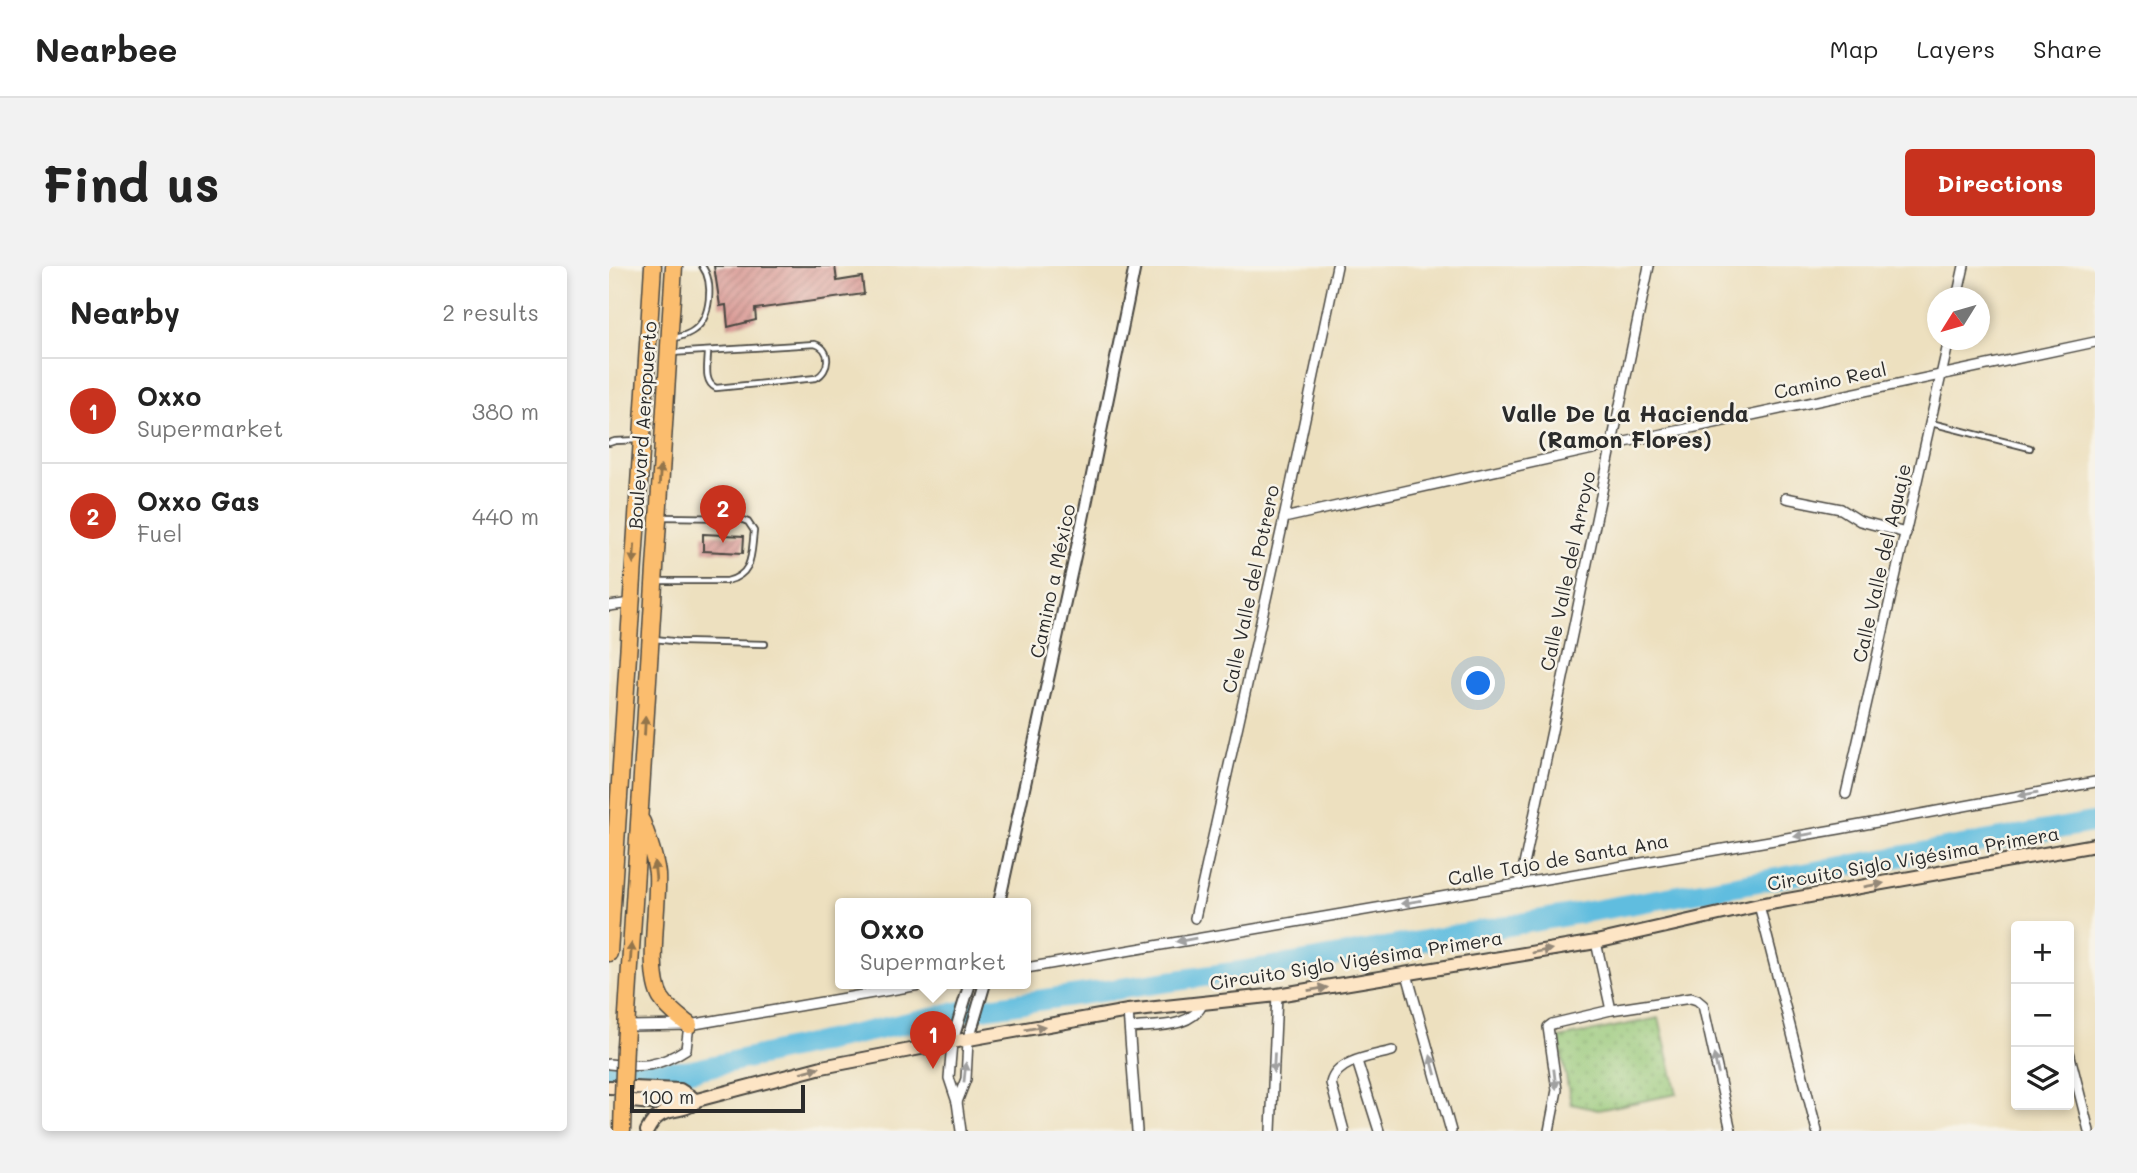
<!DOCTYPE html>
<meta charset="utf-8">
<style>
body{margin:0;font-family:Mali,sans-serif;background:#f2f2f2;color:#222}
.controls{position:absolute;right:21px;bottom:21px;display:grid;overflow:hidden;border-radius:7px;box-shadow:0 4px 10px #0003}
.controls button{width:63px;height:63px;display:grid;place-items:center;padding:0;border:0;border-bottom:2px solid #e0e0e0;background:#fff;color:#222;font:35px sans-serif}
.compass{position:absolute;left:1318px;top:21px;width:63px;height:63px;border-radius:50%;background:#fff;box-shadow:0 4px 10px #0003;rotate:233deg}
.scale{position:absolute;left:21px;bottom:18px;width:175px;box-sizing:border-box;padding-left:7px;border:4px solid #2b2b2b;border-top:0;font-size:19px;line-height:24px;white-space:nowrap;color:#2b2b2b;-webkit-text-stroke:5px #f7f3e8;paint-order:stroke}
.you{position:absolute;left:870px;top:418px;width:24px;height:24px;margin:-18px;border:5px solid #fff;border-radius:50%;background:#1a73e8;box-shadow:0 0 0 10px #1a73e833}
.badge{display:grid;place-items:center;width:46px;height:46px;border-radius:50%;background:#c8321e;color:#fff;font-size:23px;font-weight:700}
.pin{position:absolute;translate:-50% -58px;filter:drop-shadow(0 2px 4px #0008)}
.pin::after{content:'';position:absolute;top:37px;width:24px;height:21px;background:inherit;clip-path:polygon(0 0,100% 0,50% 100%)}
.popup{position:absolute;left:226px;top:632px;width:196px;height:91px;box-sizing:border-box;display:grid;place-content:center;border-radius:7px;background:#fff;filter:drop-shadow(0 2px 5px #0005);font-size:23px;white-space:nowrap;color:#767676}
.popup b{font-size:26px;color:#222}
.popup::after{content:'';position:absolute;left:50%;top:100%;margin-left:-14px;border:14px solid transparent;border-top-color:#fff}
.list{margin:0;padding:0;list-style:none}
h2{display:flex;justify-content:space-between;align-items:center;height:91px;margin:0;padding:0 28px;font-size:30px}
h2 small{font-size:23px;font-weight:400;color:#767676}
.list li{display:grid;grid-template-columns:46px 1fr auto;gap:21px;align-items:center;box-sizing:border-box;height:105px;padding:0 28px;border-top:2px solid #e0e0e0}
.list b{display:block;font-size:26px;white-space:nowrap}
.list p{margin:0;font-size:23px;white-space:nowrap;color:#767676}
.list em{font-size:23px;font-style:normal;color:#767676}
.icon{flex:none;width:38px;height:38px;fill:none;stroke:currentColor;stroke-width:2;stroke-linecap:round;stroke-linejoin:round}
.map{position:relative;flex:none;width:1486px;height:865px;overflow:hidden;border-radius:7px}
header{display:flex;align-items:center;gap:42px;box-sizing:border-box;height:98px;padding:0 35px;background:#fff;border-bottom:2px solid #e0e0e0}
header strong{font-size:33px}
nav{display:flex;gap:38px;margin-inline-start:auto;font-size:24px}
.intro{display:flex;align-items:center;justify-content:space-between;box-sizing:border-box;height:168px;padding:0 42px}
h1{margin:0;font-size:49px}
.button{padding:18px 32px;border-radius:7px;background:#c8321e;color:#fff;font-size:24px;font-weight:700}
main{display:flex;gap:42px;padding:0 42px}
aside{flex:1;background:#fff;border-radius:7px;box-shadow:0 4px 10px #0003}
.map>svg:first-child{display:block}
.grass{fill:url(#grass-dots);stroke:#607951;stroke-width:2}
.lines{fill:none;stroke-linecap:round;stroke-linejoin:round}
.river{stroke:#61bddf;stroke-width:21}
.building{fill:url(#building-hatch)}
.service-casing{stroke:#484641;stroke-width:8}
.minor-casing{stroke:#484641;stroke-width:12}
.tertiary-casing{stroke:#484641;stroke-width:14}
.secondary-casing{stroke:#484641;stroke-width:16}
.trunk-casing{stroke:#484641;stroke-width:19}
.service{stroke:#fff;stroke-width:4.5}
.minor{stroke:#fff;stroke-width:9}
.tertiary{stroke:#fff;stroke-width:10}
.secondary{stroke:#fde5c5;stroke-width:12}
.trunk{stroke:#fbbd6e;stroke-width:16}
.trunk-bridge-casing{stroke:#484641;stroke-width:19;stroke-linecap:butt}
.trunk-bridge{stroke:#fbbd6e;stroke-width:16}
.oneway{fill:#93744c}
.oneway2{fill:#a0a0a0}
.oneway3{fill:#948878}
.labels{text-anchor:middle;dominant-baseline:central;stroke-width:5;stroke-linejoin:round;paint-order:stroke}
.street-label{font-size:19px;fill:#2b2b2b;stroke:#f7f3e8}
.quarter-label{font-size:23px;font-weight:bold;fill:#2b2b2b;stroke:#f7f3e8}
</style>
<header>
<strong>Nearbee</strong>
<nav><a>Map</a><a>Layers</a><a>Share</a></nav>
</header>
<div class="intro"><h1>Find us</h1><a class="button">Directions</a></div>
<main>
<aside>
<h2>Nearby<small>2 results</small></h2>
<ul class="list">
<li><span class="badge">1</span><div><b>Oxxo</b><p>Supermarket</p></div><em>380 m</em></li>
<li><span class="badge">2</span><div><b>Oxxo Gas</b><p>Fuel</p></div><em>440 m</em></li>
</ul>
</aside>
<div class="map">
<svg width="1486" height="865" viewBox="0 0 1486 865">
<defs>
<pattern id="grass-dots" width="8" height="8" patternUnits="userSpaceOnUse" patternTransform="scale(1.75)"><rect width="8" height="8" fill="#95c777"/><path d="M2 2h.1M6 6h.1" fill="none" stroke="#7aa262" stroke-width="1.8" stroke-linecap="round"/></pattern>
<pattern id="building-hatch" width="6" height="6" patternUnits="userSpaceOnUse" patternTransform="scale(1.75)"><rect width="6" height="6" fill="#da9a95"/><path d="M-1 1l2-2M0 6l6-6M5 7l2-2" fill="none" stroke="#b17e7a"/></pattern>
</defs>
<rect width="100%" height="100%" fill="#f7f3e8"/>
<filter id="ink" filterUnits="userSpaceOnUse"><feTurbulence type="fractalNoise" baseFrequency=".0143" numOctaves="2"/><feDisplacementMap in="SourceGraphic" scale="14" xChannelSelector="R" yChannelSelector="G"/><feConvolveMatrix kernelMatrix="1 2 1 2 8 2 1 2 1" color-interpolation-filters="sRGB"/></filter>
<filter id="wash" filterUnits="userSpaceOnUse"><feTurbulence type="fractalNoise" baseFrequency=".00686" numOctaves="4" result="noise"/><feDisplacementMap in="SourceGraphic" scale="28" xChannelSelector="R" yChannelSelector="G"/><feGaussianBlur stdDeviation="1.57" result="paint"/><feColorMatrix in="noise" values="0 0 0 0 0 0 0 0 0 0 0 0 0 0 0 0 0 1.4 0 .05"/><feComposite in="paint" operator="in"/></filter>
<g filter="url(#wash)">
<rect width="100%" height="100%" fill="#ede0bf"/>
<path class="grass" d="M1050 752 1068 828 989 844 962 838 950 772Z"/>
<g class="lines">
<path class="river" d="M0 807 85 804 343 747 688 697 1486 556"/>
</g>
<g id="blocks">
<g class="building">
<path d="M105 0H226L228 15 253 11 255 28 146 43 147 54 119 61 117 39 111 40Z"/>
<path d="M94 268 135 270 134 287 94 285Z"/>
</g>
</g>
</g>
<g filter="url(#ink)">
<use href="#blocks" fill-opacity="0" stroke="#484641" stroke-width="2"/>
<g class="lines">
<g class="service-casing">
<g id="service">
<path d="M63 73C70 71 79 69 85 64 102 52 105 16 93 0"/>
<path d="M61 87 206 78C223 83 221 105 207 112L107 122C94 116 99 98 99 86"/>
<path d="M1322 157 1421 182"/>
<path d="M0 177 6 175 30 174"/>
<path d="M49 315H118C145 308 142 288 145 265L139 256 129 252 53 251"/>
<path d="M46 373 72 376 156 378"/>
</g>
</g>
<g class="minor-casing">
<g id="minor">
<path d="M1348 32 1355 0"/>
<path d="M1177 232 1232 243 1251 255 1297 267"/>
<path d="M675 252 1002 179 1486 76"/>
<path d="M0 340 22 337"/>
<path d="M1237 528 1340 74"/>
<path d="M911 618 1040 0"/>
<path d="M1150 639 1208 865"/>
<path d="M586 652 675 252 728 0"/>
<path d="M987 676 1002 744"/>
<path d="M417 702 1230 563 1486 516"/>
<path d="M798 708 842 865"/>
<path d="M519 745 528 865"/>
<path d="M18 760 80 759 322 717"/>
<path d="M521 762C545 759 583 763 594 737"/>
<path d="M343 776 340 812 348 836 352 865"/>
<path d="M1460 786 1480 865"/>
<path d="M748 795 770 865"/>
<path d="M0 798C33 801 48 802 77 783L80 759"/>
<path d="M348 836 357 813 359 775"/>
<path d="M662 865 668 729"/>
<path d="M735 865 722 817C727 794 764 790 783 785"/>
<path d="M940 865 948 824 939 761 943 758 1002 744 1082 732 1088 734 1094 739 1122 865"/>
</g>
</g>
<g class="tertiary-casing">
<g id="tertiary">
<path d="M390 637 473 258 526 0"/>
<path d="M359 775 376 717"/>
<path d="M343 776 361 717"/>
</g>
</g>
<g class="secondary-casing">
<g id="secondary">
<path d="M0 821 71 824 82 831 84 839"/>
<path d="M14 834 42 837 82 831 86 834"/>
<path d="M38 865C53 835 72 851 88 834L213 801 343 776 519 745 668 729 987 676 1150 639 1486 579"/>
</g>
</g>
<g class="trunk-casing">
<g id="trunk">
<path d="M33 556C39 573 46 589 48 608 50 640 37 706 52 732 59 743 70 751 80 759"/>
<path d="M0 687 44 0"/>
<path d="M16 780 65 0"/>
<path d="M13 865 14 830"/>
</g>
</g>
<use href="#service" class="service"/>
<use href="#minor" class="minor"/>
<use href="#tertiary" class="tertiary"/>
<use href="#secondary" class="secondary"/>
<use href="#trunk" class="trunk"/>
<g class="trunk-bridge-casing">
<path id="trunk-bridge" d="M14 830 16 780"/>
</g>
<use href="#trunk-bridge" class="trunk-bridge"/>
</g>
<defs><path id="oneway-solid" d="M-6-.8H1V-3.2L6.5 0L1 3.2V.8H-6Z" transform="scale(1.75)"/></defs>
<g class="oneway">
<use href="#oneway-solid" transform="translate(51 209) rotate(-86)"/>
<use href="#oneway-solid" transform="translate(25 288) rotate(94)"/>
<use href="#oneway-solid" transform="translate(36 460) rotate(-87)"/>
<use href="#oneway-solid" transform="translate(46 605) rotate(-96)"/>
<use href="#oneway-solid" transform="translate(22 687) rotate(-86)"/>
</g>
<g class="oneway2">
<use href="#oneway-solid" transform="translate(1419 528) rotate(170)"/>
<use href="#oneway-solid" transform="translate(1195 569) rotate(170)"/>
<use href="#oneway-solid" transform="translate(802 636) rotate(171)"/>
<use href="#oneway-solid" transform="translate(577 674) rotate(170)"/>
<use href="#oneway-solid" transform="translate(665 797) rotate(93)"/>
<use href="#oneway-solid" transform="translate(1107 798) rotate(-103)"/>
<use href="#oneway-solid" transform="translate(824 799) rotate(-105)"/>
<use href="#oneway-solid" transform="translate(356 806) rotate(-84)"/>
<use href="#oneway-solid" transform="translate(946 813) rotate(83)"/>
</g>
<g class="oneway3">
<use href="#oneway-solid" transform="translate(1265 619) rotate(-10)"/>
<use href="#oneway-solid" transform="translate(933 685) rotate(-10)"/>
<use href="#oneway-solid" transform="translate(709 723) rotate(-9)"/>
<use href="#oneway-solid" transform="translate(426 762) rotate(-10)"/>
<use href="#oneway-solid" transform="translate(201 804) rotate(-15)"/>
</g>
</g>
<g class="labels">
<g class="street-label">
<text transform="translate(1221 114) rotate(-12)">Camino Real</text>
<text transform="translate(33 159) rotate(-86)">Boulevard Aeropuerto</text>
<text transform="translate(1272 297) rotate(-77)">Calle Valle del Aguaje</text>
<text transform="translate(958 305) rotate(-78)">Calle Valle del Arroyo</text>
<text transform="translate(443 315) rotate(-78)">Camino a México</text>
<text transform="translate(641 323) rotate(-78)">Calle Valle del Potrero</text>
<text transform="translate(1304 592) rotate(-10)">Circuito Siglo Vigésima Primera</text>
<text transform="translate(949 593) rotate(-10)">Calle Tajo de Santa Ana</text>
<text transform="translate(747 694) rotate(-9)">Circuito Siglo Vigésima Primera</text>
</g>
<g class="quarter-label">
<text x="1016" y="147">Valle De La Hacienda<tspan x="1016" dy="26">(Ramon Flores)</tspan></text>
</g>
</g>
</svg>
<div class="controls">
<button>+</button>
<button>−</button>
<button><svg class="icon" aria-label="layers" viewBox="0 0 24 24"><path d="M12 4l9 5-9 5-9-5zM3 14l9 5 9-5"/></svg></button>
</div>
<svg class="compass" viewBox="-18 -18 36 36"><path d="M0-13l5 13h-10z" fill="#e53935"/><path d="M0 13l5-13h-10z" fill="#767676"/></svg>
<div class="scale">100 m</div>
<div class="you"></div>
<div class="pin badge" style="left:324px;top:803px">1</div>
<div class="popup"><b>Oxxo</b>Supermarket</div>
<div class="pin badge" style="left:114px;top:277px">2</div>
</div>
</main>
